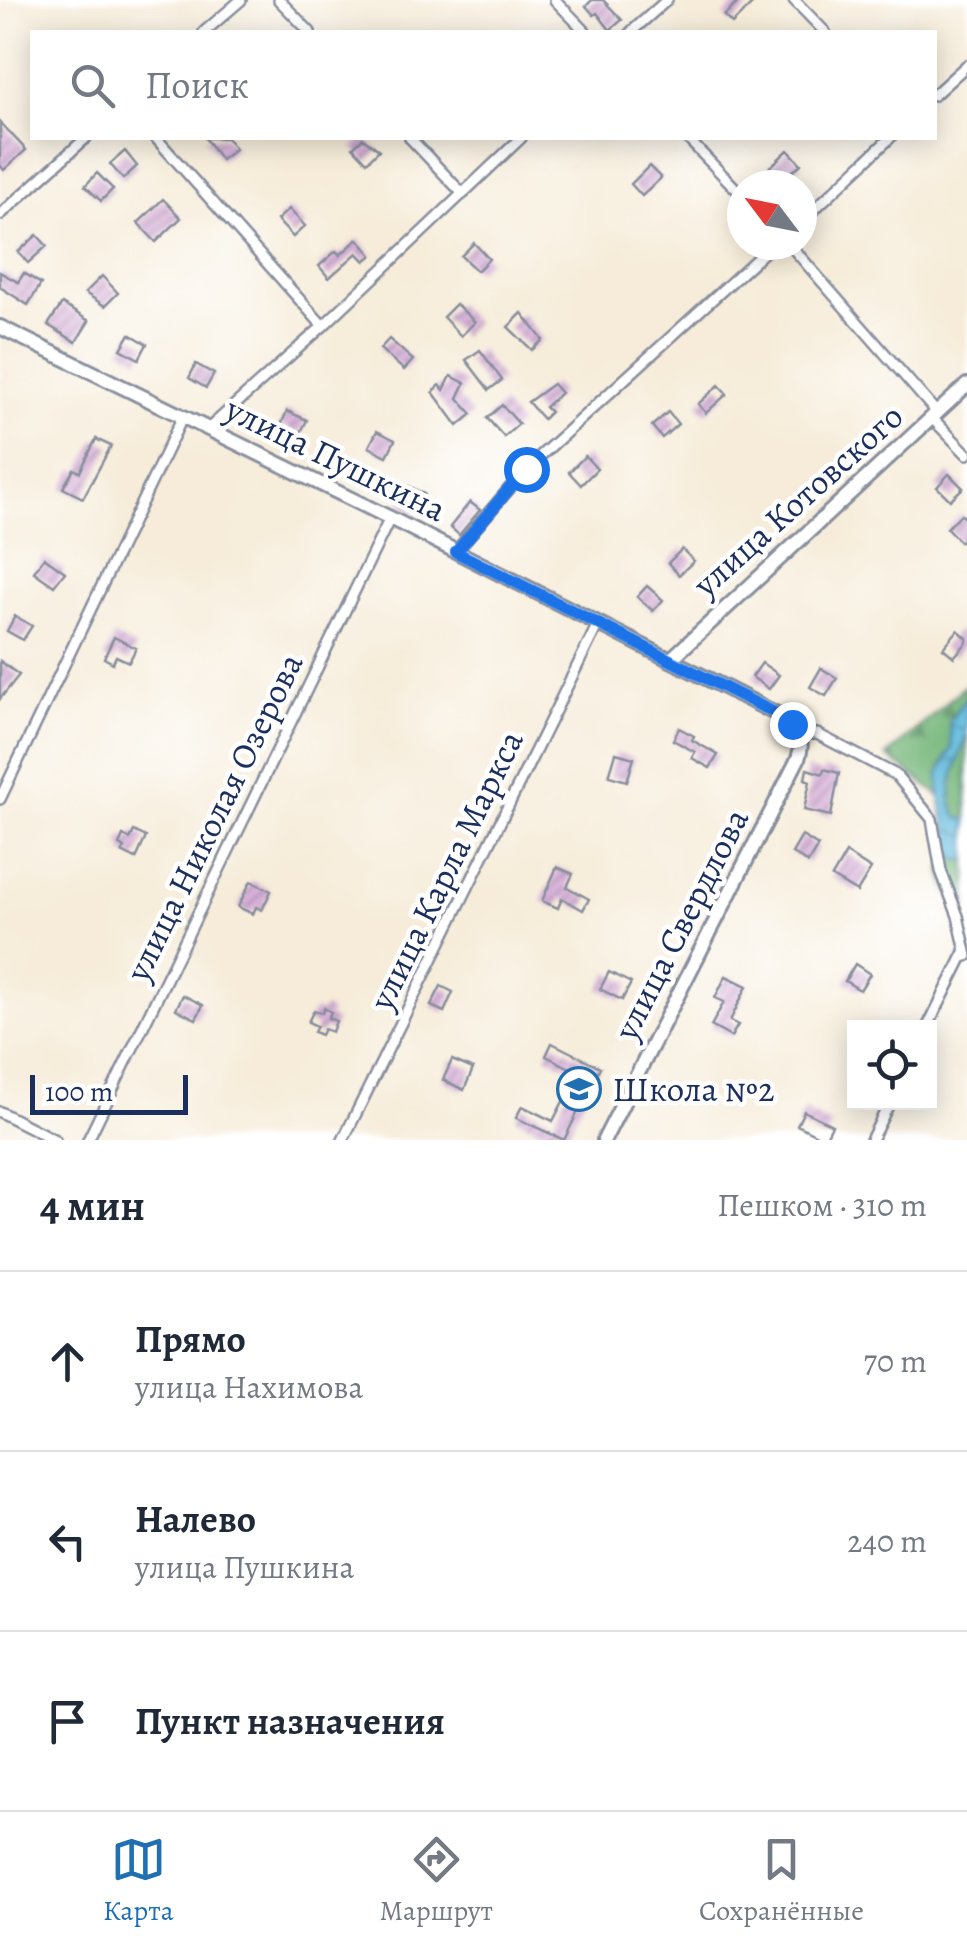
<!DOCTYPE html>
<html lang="ru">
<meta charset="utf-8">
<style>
body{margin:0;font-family:Alegreya,serif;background:#f6f6f7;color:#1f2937}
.controls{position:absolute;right:30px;bottom:30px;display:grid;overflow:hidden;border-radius:0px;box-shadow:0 5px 25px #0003}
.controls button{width:90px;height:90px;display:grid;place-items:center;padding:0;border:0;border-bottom:2px solid #e0e1e3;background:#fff;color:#1f2937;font:50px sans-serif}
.compass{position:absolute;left:727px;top:170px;width:90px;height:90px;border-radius:50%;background:#fff;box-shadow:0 5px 25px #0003;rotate:302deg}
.scale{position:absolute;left:30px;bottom:25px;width:158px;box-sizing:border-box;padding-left:10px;border:5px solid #1b2f5e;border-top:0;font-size:28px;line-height:35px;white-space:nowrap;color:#1b2f5e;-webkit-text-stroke:8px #fff;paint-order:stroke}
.stop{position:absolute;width:30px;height:30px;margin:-22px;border:8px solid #1a73e8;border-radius:50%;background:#fff}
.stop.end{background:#1a73e8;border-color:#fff;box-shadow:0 2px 10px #0008}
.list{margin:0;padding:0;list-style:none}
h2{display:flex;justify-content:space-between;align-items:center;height:130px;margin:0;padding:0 40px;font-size:42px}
h2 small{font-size:32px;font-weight:400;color:#747a83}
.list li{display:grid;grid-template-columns:65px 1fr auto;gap:30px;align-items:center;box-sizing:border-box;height:180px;padding:0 40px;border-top:2px solid #e0e1e3}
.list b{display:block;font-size:38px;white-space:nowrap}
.list p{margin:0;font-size:32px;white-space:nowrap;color:#747a83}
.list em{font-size:32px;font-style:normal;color:#747a83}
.icon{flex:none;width:55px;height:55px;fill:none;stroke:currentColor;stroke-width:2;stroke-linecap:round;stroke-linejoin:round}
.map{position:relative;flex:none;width:967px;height:1140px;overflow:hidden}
.search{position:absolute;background:#fff;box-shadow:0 5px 25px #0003;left:30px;right:30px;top:30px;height:110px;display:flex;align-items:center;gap:25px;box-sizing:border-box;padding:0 35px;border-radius:0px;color:#747a83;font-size:38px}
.sheet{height:670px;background:#fff}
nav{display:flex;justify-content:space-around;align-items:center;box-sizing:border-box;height:140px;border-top:2px solid #e0e1e3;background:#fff;font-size:28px;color:#747a83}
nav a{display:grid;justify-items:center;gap:5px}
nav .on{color:#1f6fb2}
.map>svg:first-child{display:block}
.forest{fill:url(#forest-firs);stroke:#48726c;stroke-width:2.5}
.water{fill:url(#water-ripples);stroke:#3c749c;stroke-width:2.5}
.building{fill:url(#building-hatch)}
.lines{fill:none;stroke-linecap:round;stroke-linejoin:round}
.street-casing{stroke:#888e9c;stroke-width:14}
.secondary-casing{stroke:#888e9c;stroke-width:18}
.street{stroke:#fff;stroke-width:9}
.secondary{stroke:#fff;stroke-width:12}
.route{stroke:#1a73e8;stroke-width:12}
.labels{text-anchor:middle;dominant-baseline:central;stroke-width:9;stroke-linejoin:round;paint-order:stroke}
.street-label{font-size:35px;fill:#1b2f5e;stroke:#fff}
.poi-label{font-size:35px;fill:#1b2f5e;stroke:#fff;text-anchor:start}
</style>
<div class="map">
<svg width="967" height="1140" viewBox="0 0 967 1140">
<defs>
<pattern id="forest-firs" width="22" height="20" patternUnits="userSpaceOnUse" patternTransform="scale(2.5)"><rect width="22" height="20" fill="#74b679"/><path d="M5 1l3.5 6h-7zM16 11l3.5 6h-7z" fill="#5e9466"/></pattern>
<pattern id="water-ripples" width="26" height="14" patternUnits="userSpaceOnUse" patternTransform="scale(2.5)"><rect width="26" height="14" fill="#5db9db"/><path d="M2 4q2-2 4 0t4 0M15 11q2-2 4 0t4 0" fill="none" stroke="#4c97b5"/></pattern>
<pattern id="building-hatch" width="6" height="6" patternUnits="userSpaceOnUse" patternTransform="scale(2.5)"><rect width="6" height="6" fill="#d7b0d8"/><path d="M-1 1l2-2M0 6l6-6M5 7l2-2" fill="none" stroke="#ae90b2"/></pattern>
</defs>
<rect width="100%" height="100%" fill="#fff"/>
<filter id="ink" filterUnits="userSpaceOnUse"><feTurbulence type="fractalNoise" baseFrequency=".01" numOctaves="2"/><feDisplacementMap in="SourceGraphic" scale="20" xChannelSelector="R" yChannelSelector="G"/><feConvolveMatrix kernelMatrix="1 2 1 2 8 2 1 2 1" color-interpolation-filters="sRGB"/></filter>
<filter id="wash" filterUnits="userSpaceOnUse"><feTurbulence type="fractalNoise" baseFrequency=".0048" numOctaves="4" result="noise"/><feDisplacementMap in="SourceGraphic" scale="40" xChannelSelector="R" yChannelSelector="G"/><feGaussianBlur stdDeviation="2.25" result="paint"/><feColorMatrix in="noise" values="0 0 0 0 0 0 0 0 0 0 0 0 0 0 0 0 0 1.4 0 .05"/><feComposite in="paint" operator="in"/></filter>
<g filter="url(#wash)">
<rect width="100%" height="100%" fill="#f6ecd9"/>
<g class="forest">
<path d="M967 684V696L949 722 952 748 939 774 940 796 887 756Z"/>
<path d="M967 734V819H959C943 799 956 756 967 734Z"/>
<path d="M951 855 960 861 967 859V908L949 894 941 871Z"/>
</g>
<path class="water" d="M967 696C967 708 967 724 966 736 959 760 941 797 959 819H967V859L960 861 951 855 940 796 939 774 952 748 949 722Z"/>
<g id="blocks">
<g class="building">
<path d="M592 0H603L622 20 610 30 597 13 594 15 586 6Z"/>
<path d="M740 0H756L732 24 724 16Z"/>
<path d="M0 122 26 150 4 170 0 165Z"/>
<path d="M205 138H227L235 149 221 160Z"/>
<path d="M363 138 379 150 367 162 353 147Z"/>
<path d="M788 150 801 164 778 185H765L776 175 769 168Z"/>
<path d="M125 151 137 166 123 179 110 164Z"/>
<path d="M649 166 661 178 642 196 631 184Z"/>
<path d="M97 173 113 189 101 201 85 186Z"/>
<path d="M163 199 181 218 156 242 138 223Z"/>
<path d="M289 209 305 226 293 237 277 220Z"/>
<path d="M37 235 47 246 28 263 18 252Z"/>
<path d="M358 239 372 255 365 261 357 253 329 278 319 266 336 251 340 255Z"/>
<path d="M474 243 489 259 477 271 461 256Z"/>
<path d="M0 272 18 282 24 273 41 284 28 305 0 287Z"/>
<path d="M102 276 118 293 105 306 85 293Z"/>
<path d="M62 304 89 321 76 342 48 325Z"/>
<path d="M456 304 475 322 461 336 443 317Z"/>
<path d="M522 313 543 340 532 350 508 327Z"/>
<path d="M130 334 147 344 139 359 121 349Z"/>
<path d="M389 339 413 360 404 370 380 349Z"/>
<path d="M480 350 502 380 489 390 466 360Z"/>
<path d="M196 364 214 374 206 388 189 378Z"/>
<path d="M451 376 465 383 458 398 472 414 458 426 433 392 440 385 444 390Z"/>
<path d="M553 384 561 393 545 407 550 412 543 419 528 402Z"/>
<path d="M719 385 727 394 706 413 698 404Z"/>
<path d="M502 405 519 424 504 437 487 418Z"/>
<path d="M287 411 307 420 300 434 281 425Z"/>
<path d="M668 412 678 424 662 438 652 426Z"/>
<path d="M377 431 395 440 387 456 369 447Z"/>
<path d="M96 439 111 446 83 498 63 488 74 469 80 472Z"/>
<path d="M585 456 597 469 581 485 569 472Z"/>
<path d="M949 474 963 488 950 500 937 487Z"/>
<path d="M409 486 424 494 414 514 398 506Z"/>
<path d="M470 502 480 510 459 535 450 527Z"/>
<path d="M961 514 967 520V536L960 542 947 528Z"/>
<path d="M682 549 694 561 679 575 668 563Z"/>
<path d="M44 557 65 572 54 586 34 572Z"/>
<path d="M647 586 663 600 653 611 637 597Z"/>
<path d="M15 616 32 626 23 640 7 631Z"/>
<path d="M958 630 967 638V642L954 657 943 648Z"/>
<path d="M114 637 136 648 129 662 116 656 113 663 104 658Z"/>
<path d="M0 661 19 675 0 699Z"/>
<path d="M762 663 779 675 769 689 752 677Z"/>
<path d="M821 668 837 678 826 696 810 687Z"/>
<path d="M679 728 694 736 692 740 718 755 710 768 692 758 695 752 673 740Z"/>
<path d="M616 753 634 758 627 781 609 776Z"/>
<path d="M807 769 823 774 824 769 839 773 831 816 804 810 810 781 805 779Z"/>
<path d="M134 831 146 837 136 859 122 852 125 848 119 845 123 836 130 839Z"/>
<path d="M802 836 818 846 808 863 792 853Z"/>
<path d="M846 853 871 869 857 892 832 877Z"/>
<path d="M557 867 573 874 567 887 589 899 583 910 562 898 558 908 542 901Z"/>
<path d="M251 881 271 891 262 910 256 907 253 914 238 907Z"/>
<path d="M855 964 870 974 860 990 845 981Z"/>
<path d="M609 972 631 983 622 1000 600 989Z"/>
<path d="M726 976 747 986 730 1021 738 1025 731 1037 711 1026 724 1002 715 998Z"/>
<path d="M441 986 453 992 444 1012 431 1006Z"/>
<path d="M183 995 203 1005 196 1019 176 1009Z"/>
<path d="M324 1008 331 1012 328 1018 336 1021 332 1032 324 1029 321 1035 314 1032 317 1026 308 1022 314 1010 322 1013Z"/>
<path d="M552 1043 600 1067 564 1140 516 1118 522 1106 553 1121 578 1072 546 1056Z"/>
<path d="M452 1060 473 1069 464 1090 443 1080Z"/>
<path d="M804 1111 832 1125 825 1139 797 1125Z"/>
</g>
</g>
</g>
<g filter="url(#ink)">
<use href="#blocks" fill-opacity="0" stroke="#888e9c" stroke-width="2.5"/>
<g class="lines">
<g class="street-casing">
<g id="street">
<path d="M279 0 310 32"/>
<path d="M555 0 586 32"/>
<path d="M794 0 825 32"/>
<path d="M204 32 241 0"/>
<path d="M631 32 667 0"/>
<path d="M934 95 967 65"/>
<path d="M156 138 323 326"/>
<path d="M410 138 463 194"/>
<path d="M687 138 742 195"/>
<path d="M0 215 86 138"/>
<path d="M802 221 890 138"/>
<path d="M790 245 937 413"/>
<path d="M932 418 967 454"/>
<path d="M208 429 323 326 521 138"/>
<path d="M456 551 526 469 772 245"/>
<path d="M801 734H817L896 775 932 819 941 871 958 916 967 956"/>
<path d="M0 799 183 416"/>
<path d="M927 1028 965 952"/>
<path d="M0 1112 55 1140"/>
<path d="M88 1140 390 518"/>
<path d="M343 1140 598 624"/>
<path d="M871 1140 890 1102"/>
</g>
</g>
<g class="secondary-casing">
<g id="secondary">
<path d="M0 327 390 518 781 716C799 730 805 737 798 759L604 1140"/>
<path d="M670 660 967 385"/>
</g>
</g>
<use href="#street" class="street"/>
<use href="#secondary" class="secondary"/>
</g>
</g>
<g class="lines" filter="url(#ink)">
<path class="route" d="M526 469 456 552 781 716 792 724"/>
</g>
<defs>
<g id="school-ring" transform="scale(2.25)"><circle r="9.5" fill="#fff" stroke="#1f6fb2" stroke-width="1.5"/><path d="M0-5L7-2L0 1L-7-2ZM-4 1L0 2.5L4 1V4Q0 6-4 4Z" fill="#1f6fb2"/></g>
</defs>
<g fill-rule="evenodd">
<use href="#school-ring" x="579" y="1089"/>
</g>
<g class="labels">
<g class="street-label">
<text transform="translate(336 459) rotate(26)">улица Пушкина</text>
<text transform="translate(798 500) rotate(-42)">улица Котовского</text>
<text transform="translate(214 817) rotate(-64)">улица Николая Озерова</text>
<text transform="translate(446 870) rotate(-64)">улица Карла Маркса</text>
<text transform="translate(681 924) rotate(-63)">улица Свердлова</text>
</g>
<g class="poi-label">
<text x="612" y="1089">Школа №2</text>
</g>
</g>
</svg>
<div class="controls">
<button><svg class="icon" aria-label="locate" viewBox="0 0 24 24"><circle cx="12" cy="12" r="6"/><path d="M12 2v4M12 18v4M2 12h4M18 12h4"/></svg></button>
</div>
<svg class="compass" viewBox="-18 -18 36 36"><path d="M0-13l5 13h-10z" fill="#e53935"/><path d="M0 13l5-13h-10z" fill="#747a83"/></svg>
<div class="scale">100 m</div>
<div class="stop" style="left:526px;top:469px"></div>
<div class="stop end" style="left:792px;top:724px"></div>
<div class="search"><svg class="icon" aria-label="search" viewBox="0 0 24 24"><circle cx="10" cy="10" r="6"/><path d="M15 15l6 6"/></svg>Поиск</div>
</div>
<section class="sheet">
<h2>4 мин<small>Пешком · 310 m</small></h2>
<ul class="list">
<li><svg class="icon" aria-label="ahead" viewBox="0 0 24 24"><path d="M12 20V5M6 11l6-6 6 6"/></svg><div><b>Прямо</b><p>улица Нахимова</p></div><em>70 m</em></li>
<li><svg class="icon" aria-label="left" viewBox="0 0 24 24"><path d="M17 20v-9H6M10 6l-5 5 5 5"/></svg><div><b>Налево</b><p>улица Пушкина</p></div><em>240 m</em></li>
<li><svg class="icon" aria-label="arrive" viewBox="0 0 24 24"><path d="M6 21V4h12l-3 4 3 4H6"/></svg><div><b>Пункт назначения</b></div></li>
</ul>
</section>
<nav>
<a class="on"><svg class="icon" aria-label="map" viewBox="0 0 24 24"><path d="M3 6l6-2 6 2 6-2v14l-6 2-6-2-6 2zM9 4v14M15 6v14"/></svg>Карта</a>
<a><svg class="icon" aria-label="directions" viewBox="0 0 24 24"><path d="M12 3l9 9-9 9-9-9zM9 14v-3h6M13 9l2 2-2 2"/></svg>Маршрут</a>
<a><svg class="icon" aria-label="saved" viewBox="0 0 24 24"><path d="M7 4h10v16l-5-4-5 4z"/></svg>Сохранённые</a>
</nav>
